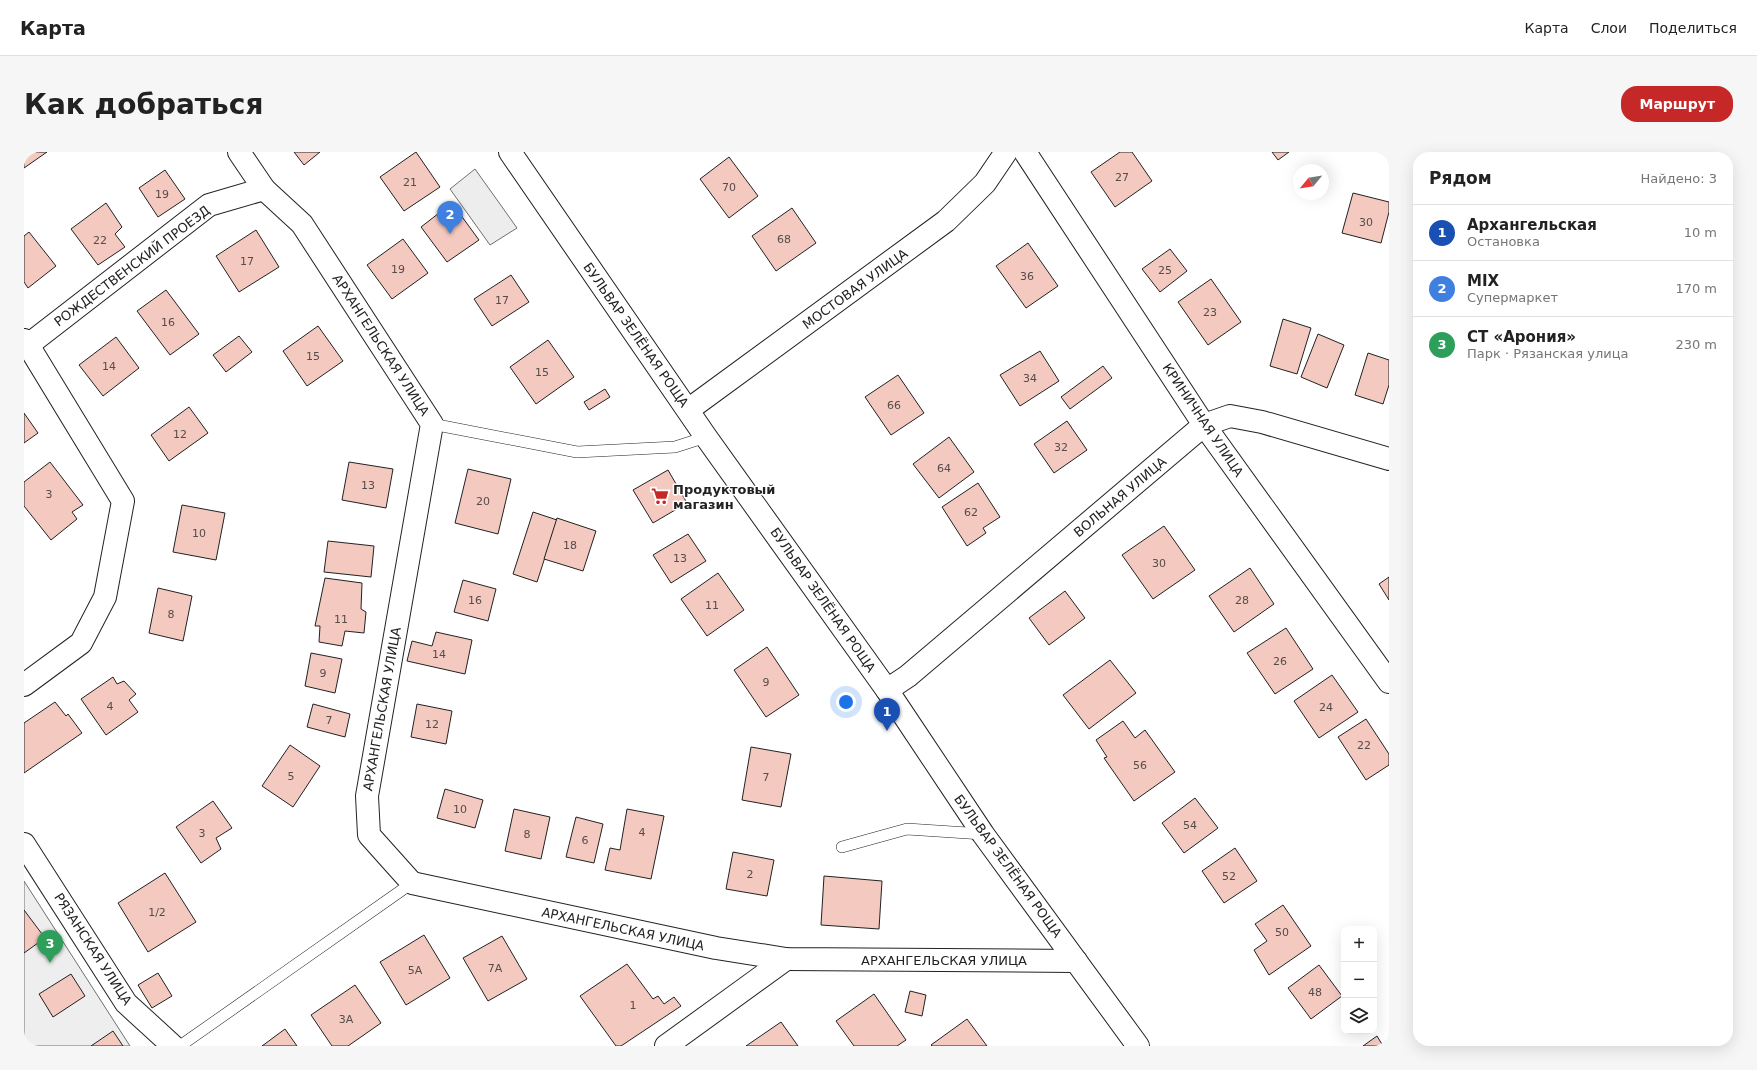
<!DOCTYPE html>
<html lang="ru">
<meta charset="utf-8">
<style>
body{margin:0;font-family:"DejaVu Sans",sans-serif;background:#f6f6f6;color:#222}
.controls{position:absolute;right:12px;bottom:12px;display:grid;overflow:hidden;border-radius:8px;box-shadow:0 4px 16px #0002}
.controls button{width:36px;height:36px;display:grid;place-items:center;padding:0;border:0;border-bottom:1px solid #e0e0e0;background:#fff;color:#222;font:20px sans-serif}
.compass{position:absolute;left:1269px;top:12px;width:36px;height:36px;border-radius:50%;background:#fff;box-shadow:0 4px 16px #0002;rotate:240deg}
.you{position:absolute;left:822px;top:550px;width:14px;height:14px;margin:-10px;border:3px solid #fff;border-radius:50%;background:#1a73e8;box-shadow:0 0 0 6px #1a73e833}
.badge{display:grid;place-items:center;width:26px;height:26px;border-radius:50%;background:#c62828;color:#fff;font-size:13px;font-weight:700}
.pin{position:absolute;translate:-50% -33px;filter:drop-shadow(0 1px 2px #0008)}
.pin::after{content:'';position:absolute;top:21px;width:14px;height:12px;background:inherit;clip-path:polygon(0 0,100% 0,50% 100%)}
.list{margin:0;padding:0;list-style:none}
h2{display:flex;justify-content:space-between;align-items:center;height:52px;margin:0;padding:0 16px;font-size:17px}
h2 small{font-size:13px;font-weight:400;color:#767676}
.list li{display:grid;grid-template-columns:26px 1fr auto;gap:12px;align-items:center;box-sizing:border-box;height:56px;padding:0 16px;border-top:1px solid #e0e0e0}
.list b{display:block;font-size:15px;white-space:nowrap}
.list p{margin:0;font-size:13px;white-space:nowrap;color:#767676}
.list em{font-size:13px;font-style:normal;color:#767676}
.icon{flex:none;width:22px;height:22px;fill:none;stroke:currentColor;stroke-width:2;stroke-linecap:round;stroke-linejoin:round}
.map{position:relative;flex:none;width:1365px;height:894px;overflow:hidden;border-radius:16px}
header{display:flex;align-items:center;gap:24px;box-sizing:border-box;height:56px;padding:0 20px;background:#fff;border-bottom:1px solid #e0e0e0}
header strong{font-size:19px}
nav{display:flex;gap:22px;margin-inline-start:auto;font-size:14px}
.intro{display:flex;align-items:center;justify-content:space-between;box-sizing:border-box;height:96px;padding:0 24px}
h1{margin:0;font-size:28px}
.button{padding:10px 18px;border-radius:16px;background:#c62828;color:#fff;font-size:14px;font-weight:700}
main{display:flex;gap:24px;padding:0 24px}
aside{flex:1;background:#fff;border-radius:16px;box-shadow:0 4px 16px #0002}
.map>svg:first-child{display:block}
.green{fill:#eee;stroke:#6f6f6f}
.parking{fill:#ededed;stroke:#6f6f6f}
.building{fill:#f3c9c0;stroke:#222}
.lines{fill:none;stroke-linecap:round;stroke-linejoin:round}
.lane-casing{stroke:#222;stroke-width:12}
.street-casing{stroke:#222;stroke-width:24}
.lane{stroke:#fff;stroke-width:11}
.street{stroke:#fff;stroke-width:22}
.labels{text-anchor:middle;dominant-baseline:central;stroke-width:3;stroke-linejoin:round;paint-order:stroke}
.number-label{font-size:11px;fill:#564c4a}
.street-label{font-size:13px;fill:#222;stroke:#fff}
.poi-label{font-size:13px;font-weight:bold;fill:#222;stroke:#fff;text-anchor:start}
</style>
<header>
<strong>Карта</strong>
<nav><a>Карта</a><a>Слои</a><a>Поделиться</a></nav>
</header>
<div class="intro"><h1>Как добраться</h1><a class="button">Маршрут</a></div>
<main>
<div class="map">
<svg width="1365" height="894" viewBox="0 0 1365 894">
<rect width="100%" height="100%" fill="#fff"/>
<path class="green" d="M0 729 106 894H0Z"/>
<path class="parking" d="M451 17 493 76 466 93 426 37Z"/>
<g class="building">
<path d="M0 0H23L0 16Z"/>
<path d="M270 0H296L280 13Z"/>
<path d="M392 0 416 35 380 59 356 25Z"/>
<path d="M1096 0H1108L1128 29 1091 55 1067 20Z"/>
<path d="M1248 0H1265L1254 8Z"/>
<path d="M705 5 734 44 705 66 676 27Z"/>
<path d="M141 18 161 47 134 65 115 36Z"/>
<path d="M1329 41 1365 50V60L1357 91 1318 81Z"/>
<path d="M82 51 98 75 91 82 101 95 74 113 47 77Z"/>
<path d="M428 51 455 88 423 110 397 75Z"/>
<path d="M768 56 792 91 752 119 728 84Z"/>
<path d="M232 78 255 115 215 140 192 104Z"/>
<path d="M5 80 32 114 4 136 0 130V84Z"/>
<path d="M379 87 404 121 368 147 343 113Z"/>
<path d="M1004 91 1034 134 1002 156 972 114Z"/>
<path d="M1146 97 1163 119 1136 140 1118 117Z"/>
<path d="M487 123 505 150 468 174 450 147Z"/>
<path d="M1187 127 1217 170 1184 193 1154 150Z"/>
<path d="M142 138 175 182 146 203 113 159Z"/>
<path d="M1259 167 1287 176 1273 222 1246 214Z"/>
<path d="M294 174 319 209 283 234 259 199Z"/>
<path d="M1294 182 1320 193 1303 236 1277 225Z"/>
<path d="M215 184 228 200 202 220 189 203Z"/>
<path d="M92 185 115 216 79 244 55 213Z"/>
<path d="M524 188 550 225 512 252 486 215Z"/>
<path d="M1016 199 1035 229 996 254 976 223Z"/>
<path d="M1344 201 1365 208V233L1359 252 1331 243Z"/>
<path d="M1079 214 1088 226 1046 257 1037 245Z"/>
<path d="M874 223 900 261 867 283 841 245Z"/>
<path d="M581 237 586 245 565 258 560 250Z"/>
<path d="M165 255 184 281 145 309 127 283Z"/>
<path d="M0 261 14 281 0 291Z"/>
<path d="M1043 269 1063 298 1030 321 1010 292Z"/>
<path d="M925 285 950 320 915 346 889 312Z"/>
<path d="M26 310 59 353 48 360 53 367 27 388 0 354V330Z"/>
<path d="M325 310 369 317 362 356 318 348Z"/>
<path d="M444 317 487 327 474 382 431 371Z"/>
<path d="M644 318 663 351 629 371 609 338Z"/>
<path d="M954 331 976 365 959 376 962 381 943 394 918 355Z"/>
<path d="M158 353 201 361 192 408 149 400Z"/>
<path d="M509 360 533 368 513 430 489 422Z"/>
<path d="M533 366 572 379 559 419 520 407Z"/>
<path d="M1140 374 1171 418 1129 447 1098 403Z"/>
<path d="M664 382 682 409 647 431 629 403Z"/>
<path d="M304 389 350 394 347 425 300 420Z"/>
<path d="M1226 416 1250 452 1210 480 1185 444Z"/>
<path d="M694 421 720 458 683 484 657 447Z"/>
<path d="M1365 425V448L1355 432Z"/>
<path d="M301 426 338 431 337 457 342 460 340 481 321 479 318 494 295 490 296 474H291Z"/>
<path d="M439 428 472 437 464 469 430 460Z"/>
<path d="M134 436 168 444 159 489 125 481Z"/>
<path d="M1041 439 1061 466 1025 493 1005 466Z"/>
<path d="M1262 476 1289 517 1251 542 1223 501Z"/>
<path d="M412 480 448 488 441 522 383 509 388 489 408 494Z"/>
<path d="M743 495 775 543 742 565 710 518Z"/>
<path d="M287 501 318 507 311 541 281 534Z"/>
<path d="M1086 508 1112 541 1065 577 1039 543Z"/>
<path d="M1308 523 1334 560 1295 586 1270 549Z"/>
<path d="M89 525 93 532 100 529 112 542 105 548 114 560 82 583 57 547Z"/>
<path d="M31 550 42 564 44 562 58 581 0 621V571Z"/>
<path d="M289 552 326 562 321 585 283 575Z"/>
<path d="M393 552 428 559 422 592 387 585Z"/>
<path d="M1342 567 1365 602V613L1342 628 1314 585Z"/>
<path d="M1099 569 1111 586 1121 578 1151 620 1110 649 1080 606 1083 605 1072 588Z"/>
<path d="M266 593 296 614 269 655 238 634Z"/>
<path d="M727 595 767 602 757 655 718 648Z"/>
<path d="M421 637 459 648 451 676 413 666Z"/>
<path d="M1171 646 1194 676 1160 701 1138 671Z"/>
<path d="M189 649 208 676 192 686 197 697 177 711 152 675Z"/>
<path d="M490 657 526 665 517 707 481 699Z"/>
<path d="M603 657 640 664 627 727 581 718 586 696 596 698Z"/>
<path d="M552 665 579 672 570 711 542 705Z"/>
<path d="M1211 696 1233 729 1200 751 1178 719Z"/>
<path d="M709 700 750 708 743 744 702 737Z"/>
<path d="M141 721 172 770 124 800 94 751Z"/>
<path d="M800 724 858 729 855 777 797 773Z"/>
<path d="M1259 753 1287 794 1245 823 1230 798 1243 789 1231 772Z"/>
<path d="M0 758 21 786 0 801Z"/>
<path d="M400 783 426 826 382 853 356 810Z"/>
<path d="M478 784 503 827 464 849 439 806Z"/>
<path d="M603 812 629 847 634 844 640 852 650 845 657 854 597 894H592L556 844Z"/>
<path d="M1295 813 1318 844 1287 867 1264 836Z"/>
<path d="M134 821 148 844 128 856 114 833Z"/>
<path d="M47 822 61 844 29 865 15 842Z"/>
<path d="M331 833 357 871 324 894H308L287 863Z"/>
<path d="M886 839 902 843 898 864 881 860Z"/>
<path d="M850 842 882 888 873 894H830L812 869Z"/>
<path d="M943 867 963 894H908L907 893Z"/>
<path d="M757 870 774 894H722Z"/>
<path d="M261 877 273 894H238Z"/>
<path d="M89 879 99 894H67Z"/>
<path d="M1353 884 1359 894H1339Z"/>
</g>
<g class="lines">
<g class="lane-casing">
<g id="lane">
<path d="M408 272 553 300 651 295 682 285"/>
<path d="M818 695 883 677 959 682"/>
<path d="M156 894 388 731"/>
</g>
</g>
<g class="street-casing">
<g id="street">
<path d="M215 0 240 37 278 72 408 272 343 644 345 683 388 731 692 796 762 807 1052 809"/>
<path d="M486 0 682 285 863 538 959 682 1114 894"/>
<path d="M1001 0 1180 273 1365 530"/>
<path d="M0 188 4 193 99 349 81 445 57 491 0 533"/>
<path d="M4 193 185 53 240 37"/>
<path d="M664 258 922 69 961 31 982 0"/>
<path d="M863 538 884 524 1180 273 1206 264 1238 270 1365 307"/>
<path d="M0 692 102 851 149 894"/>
<path d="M642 894 762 807"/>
</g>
</g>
<use href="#lane" class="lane"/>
<use href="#street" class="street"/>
</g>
<defs>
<g id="supermarket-bare" transform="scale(1.38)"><path d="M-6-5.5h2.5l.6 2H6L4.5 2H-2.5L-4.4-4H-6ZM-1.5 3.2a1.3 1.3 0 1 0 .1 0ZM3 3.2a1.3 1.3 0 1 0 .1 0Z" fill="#c62828" stroke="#fff" stroke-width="2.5" paint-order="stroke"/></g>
</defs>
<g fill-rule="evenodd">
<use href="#supermarket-bare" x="636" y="344"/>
</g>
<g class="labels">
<g class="number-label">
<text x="1098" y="25">27</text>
<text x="386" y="30">21</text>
<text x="705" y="35">70</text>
<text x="138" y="42">19</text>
<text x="1342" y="70">30</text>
<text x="760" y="87">68</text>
<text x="76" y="88">22</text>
<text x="223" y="109">17</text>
<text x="374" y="117">19</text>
<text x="1141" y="118">25</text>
<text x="1003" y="124">36</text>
<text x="478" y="148">17</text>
<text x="1186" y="160">23</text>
<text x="144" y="170">16</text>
<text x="289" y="204">15</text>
<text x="85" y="214">14</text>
<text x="518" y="220">15</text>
<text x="1006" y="226">34</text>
<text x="870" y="253">66</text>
<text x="156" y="282">12</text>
<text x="1037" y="295">32</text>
<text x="920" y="316">64</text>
<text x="344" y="333">13</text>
<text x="25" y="342">3</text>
<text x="459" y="349">20</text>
<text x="947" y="360">62</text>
<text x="175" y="381">10</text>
<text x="546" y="393">18</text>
<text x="656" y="406">13</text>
<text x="1135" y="411">30</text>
<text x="451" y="448">16</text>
<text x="1218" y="448">28</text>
<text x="688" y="453">11</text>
<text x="147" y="462">8</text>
<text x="317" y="467">11</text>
<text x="415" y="502">14</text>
<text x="1256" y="509">26</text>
<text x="299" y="521">9</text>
<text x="742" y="530">9</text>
<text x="86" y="554">4</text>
<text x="1302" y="555">24</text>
<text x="305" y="568">7</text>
<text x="408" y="572">12</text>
<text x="1340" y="593">22</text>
<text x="1116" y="613">56</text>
<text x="267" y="624">5</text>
<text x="742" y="625">7</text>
<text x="436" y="657">10</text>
<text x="1166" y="673">54</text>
<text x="618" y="680">4</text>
<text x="178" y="681">3</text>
<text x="503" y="682">8</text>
<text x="561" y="688">6</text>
<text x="726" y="722">2</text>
<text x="1205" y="724">52</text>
<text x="133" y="760">1/2</text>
<text x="1258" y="780">50</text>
<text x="471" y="816">7А</text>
<text x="391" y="818">5А</text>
<text x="1291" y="840">48</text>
<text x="609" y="853">1</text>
<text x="322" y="867">3А</text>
</g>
<g class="street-label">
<text transform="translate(108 114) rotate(-37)">РОЖДЕСТВЕНСКИЙ ПРОЕЗД</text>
<text transform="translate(831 137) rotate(-36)">МОСТОВАЯ УЛИЦА</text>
<text transform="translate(612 183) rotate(55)">БУЛЬВАР ЗЕЛЁНАЯ РОЩА</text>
<text transform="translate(357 193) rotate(57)">АРХАНГЕЛЬСКАЯ УЛИЦА</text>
<text transform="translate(1179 268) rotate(56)">КРИНИЧНАЯ УЛИЦА</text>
<text transform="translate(1096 345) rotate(-40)">ВОЛЬНАЯ УЛИЦА</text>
<text transform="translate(799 448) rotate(55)">БУЛЬВАР ЗЕЛЁНАЯ РОЩА</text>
<text transform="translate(358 557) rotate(-80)">АРХАНГЕЛЬСКАЯ УЛИЦА</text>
<text transform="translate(984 714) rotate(54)">БУЛЬВАР ЗЕЛЁНАЯ РОЩА</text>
<text transform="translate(599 777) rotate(12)">АРХАНГЕЛЬСКАЯ УЛИЦА</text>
<text transform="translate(69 797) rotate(57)">РЯЗАНСКАЯ УЛИЦА</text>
<text x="920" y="808">АРХАНГЕЛЬСКАЯ УЛИЦА</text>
</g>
<g class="poi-label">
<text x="649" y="337">Продуктовый<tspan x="649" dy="15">магазин</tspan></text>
</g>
</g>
</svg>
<div class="controls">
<button>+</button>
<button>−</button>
<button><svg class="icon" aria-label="layers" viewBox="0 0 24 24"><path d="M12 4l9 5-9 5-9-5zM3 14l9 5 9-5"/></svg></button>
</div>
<svg class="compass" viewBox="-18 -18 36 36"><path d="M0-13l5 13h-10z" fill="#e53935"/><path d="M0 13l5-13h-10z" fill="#767676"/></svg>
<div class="you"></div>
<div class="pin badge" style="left:863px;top:579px;background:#1a4fb4">1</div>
<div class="pin badge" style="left:426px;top:82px;background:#3f7fe0">2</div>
<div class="pin badge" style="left:26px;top:811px;background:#2e9e5b">3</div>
</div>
<aside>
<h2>Рядом<small>Найдено: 3</small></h2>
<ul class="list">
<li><span class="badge" style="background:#1a4fb4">1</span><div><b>Архангельская</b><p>Остановка</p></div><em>10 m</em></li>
<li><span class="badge" style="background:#3f7fe0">2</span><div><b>MIX</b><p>Супермаркет</p></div><em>170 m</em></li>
<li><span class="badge" style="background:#2e9e5b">3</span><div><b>СТ «Арония»</b><p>Парк · Рязанская улица</p></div><em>230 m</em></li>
</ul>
</aside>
</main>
